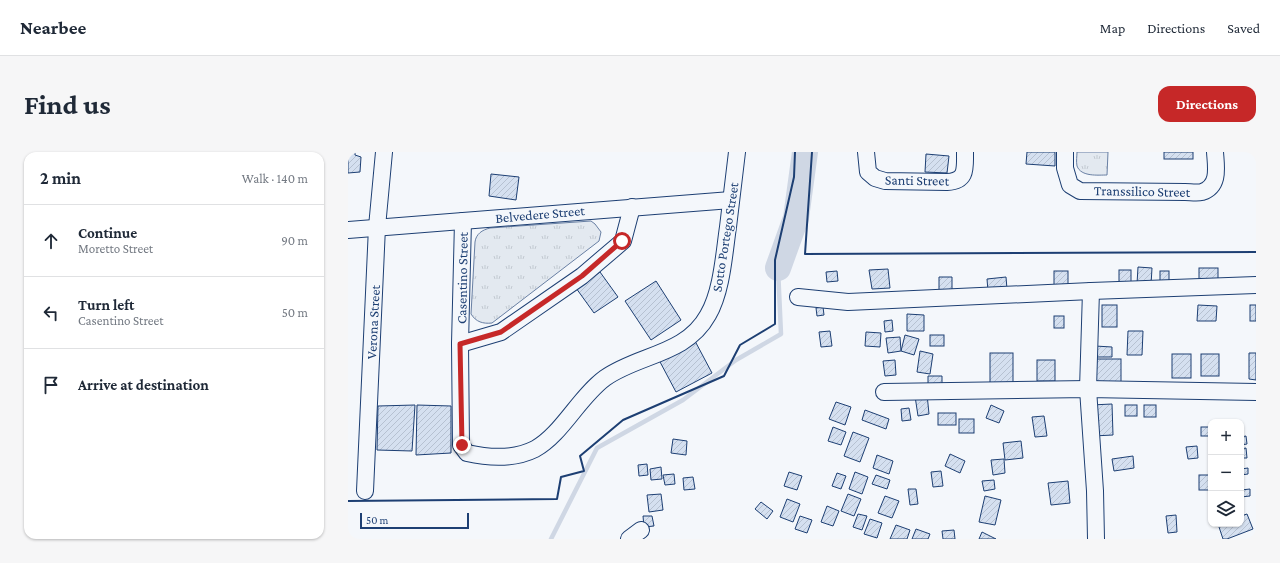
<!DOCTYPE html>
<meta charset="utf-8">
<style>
body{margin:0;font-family:"Crimson Pro",serif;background:#f6f6f7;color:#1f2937}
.controls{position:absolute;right:12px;bottom:12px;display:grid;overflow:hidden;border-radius:8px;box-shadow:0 1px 3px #0004}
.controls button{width:36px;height:36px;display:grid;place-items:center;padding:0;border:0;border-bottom:1px solid #e0e1e3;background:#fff;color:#1f2937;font:20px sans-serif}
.scale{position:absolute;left:12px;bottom:10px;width:109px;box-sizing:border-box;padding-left:4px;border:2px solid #1d3f73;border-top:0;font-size:11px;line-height:14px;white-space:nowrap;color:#1d3f73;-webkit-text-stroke:3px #f4f7fb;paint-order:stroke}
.stop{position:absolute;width:12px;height:12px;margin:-9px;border:3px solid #c62828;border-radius:50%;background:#fff}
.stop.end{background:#c62828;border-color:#fff;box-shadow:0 1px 4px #0008}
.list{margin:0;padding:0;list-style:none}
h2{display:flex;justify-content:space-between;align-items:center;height:52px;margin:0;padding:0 16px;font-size:17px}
h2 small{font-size:13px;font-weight:400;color:#747a83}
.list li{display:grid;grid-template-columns:26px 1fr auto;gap:12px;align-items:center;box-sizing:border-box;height:72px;padding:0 16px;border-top:1px solid #e0e1e3}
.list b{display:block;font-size:15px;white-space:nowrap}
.list p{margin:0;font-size:13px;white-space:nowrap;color:#747a83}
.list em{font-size:13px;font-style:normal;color:#747a83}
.icon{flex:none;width:22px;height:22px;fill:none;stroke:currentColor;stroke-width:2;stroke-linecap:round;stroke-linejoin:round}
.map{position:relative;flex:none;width:908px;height:387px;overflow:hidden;border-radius:12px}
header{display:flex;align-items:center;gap:24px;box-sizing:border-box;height:56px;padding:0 20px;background:#fff;border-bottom:1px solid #e0e1e3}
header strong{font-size:19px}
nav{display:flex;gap:22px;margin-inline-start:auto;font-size:14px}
.intro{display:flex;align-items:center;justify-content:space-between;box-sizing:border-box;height:96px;padding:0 24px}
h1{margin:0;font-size:28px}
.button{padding:10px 18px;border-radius:12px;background:#c62828;color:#fff;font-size:14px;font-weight:700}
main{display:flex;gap:24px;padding:0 24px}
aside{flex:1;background:#fff;border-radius:12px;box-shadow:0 1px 3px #0004}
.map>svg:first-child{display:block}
.grass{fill:url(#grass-tufts);stroke:#687fa3}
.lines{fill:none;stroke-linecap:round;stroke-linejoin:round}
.stream{stroke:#cfd7e4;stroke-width:4.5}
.river{stroke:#cfd7e4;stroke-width:26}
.building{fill:url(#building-hatch);stroke:#1d3f73}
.minor-casing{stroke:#1d3f73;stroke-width:18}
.minor{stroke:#f4f7fb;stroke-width:16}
.wall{stroke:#1d3f73;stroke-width:2}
.route{stroke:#c62828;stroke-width:5}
.labels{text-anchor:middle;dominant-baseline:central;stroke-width:3;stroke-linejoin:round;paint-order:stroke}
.street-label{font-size:14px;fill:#1d3f73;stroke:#f4f7fb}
</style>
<header>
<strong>Nearbee</strong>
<nav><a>Map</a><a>Directions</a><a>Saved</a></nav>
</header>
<div class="intro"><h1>Find us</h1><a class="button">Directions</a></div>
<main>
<aside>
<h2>2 min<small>Walk · 140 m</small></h2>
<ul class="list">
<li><svg class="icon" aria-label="ahead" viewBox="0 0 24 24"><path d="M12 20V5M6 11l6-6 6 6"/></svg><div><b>Continue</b><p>Moretto Street</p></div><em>90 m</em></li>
<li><svg class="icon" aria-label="left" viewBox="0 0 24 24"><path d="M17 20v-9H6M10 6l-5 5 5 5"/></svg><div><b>Turn left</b><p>Casentino Street</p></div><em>50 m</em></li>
<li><svg class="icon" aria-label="arrive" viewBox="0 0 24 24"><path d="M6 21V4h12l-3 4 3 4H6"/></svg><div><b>Arrive at destination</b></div></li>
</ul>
</aside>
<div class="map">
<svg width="908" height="387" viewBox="0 0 908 387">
<defs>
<pattern id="grass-tufts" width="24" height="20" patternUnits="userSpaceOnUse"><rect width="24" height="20" fill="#e3e9f0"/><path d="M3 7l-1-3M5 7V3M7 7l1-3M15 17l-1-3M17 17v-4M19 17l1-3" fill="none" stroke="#c2c9d1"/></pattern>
<pattern id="building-hatch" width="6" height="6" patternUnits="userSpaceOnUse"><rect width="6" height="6" fill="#d5e0f0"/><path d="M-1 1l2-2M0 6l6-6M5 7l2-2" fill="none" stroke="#b6c1d1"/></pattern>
</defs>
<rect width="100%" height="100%" fill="#f4f7fb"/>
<g class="grass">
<path d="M729 0H760L759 23C750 23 733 25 729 14 728 9 729 4 729 0Z"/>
<path d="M243 69 247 72 253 80 251 89 144 171C135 172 128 170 123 162L127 90C128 82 134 78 142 76Z"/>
</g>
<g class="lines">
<path class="stream" d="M203 387 249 296 335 248 388 208 433 182 430 116"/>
<path class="river" d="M430 116 448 66 457 0"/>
</g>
<g class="building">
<path d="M0 0H7V3L13 5 12 20 0 21Z"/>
<path d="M679 0H707V14L678 12Z"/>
<rect x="816" y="0" width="29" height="7"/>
<path d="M578 2 601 4 599 21 577 20Z"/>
<path d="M143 22 171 25 168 48 141 44Z"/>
<path d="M790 115 804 116 803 133 789 132Z"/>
<rect x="851" y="116" width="19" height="14"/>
<path d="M540 117 542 136 524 137 521 118Z"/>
<rect x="771" y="118" width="12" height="16"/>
<path d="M489 119 490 129 479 130 478 120Z"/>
<rect x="706" y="119" width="14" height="15"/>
<rect x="812" y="119" width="9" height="13"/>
<path d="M252 120 270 145 246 161 228 136Z"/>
<path d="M591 125H604V141L591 140Z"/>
<path d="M658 125 659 137 640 139 639 127Z"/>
<path d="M308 129 333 168 303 188 277 149Z"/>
<rect x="754" y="153" width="15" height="22"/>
<path d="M850 153 869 154 868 169H849Z"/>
<rect x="902" y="153" width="6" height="16"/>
<path d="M475 155 476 163 469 164 468 156Z"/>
<path d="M559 162 576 163V179H559Z"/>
<rect x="706" y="164" width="10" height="12"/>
<path d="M544 168 545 179 537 180 536 169Z"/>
<path d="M482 179 484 194 473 195 471 180Z"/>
<path d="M780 179H795L794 203H779Z"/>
<path d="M518 180 533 181 532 195 517 194Z"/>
<path d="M557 183 571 187 566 203 553 199Z"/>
<rect x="582" y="183" width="14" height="11"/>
<path d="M552 185 553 199 540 201 538 186Z"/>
<path d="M347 189 364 221 328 240 311 208Z"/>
<path d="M747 194 764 195V205H747Z"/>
<path d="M572 199 585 202 582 222 569 220Z"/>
<rect x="642" y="201" width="23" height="30"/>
<path d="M901 201H908V228L901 227Z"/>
<rect x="824" y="202" width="19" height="24"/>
<rect x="853" y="202" width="18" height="22"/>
<rect x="742" y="207" width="31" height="23"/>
<path d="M547 208 548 223 537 224 535 209Z"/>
<rect x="689" y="208" width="18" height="21"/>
<path d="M580 224H594V234L580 235Z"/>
<path d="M579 242 581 262 570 264 567 244Z"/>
<path d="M488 250 503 255 497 273 481 267Z"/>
<path d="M764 252 765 283 745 284 743 253Z"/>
<path d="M67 253 64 299 29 298 30 254Z"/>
<path d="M69 253 103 254V301L68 303Z"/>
<path d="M643 253 656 259 651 271 638 266Z"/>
<rect x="777" y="253" width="12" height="11"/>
<rect x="796" y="253" width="12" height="12"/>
<path d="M561 256 563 268 554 269 553 257Z"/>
<path d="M517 258 541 267 538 277 514 268Z"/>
<rect x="590" y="261" width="18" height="12"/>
<path d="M696 264 699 284 687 285 684 265Z"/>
<rect x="611" y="267" width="15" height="14"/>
<path d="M485 275 498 280 493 293 480 289Z"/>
<rect x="853" y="275" width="10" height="9"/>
<path d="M505 280 521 286 512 310 496 304Z"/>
<path d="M898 284 899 292 893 293V285Z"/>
<path d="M325 287 339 289 338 303 323 301Z"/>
<path d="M673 289 675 306 657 308 655 291Z"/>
<path d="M849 294 850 306 840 307 838 295Z"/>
<path d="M898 296 899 306H893V297Z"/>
<path d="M602 302 617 309 612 321 597 314Z"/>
<path d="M529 303 545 309 541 322 525 316Z"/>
<path d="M785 304 786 316 766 319 764 307Z"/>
<path d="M656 307 657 321 645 323 643 308Z"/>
<path d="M299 312 300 323 291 324 290 313Z"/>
<path d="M313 315 314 327 303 328 302 317Z"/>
<path d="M900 316V322L893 323V317Z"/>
<path d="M593 319 595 334 585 335 583 320Z"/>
<path d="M441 320 454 324 449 338 436 334Z"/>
<path d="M507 320 520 325 514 342 501 337Z"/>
<path d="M489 321 498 324 493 337 484 334Z"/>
<path d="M326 322 327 332 317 333 315 323Z"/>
<path d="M528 323 542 328 539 337 524 332Z"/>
<rect x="851" y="323" width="12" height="15"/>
<path d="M345 325 347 337 336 338 335 326Z"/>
<path d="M646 328 647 337 636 339 634 329Z"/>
<path d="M720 329 722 351 703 353 700 331Z"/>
<path d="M560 337H568L570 352 562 353Z"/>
<path d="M902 337V344L893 345V338Z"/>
<path d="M313 342 315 358 301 360 299 343Z"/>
<path d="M500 342 513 347 506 364 493 359Z"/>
<path d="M537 344 551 349 544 366 530 361Z"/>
<path d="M637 344 653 348 647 373 631 370Z"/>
<path d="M439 347 452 352 445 370 432 365Z"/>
<path d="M413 350 425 359 419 367 407 357Z"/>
<path d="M479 354 491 359 485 374 473 370Z"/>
<path d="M510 362 519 364 514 378 505 375Z"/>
<path d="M899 362 905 377 879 387H875L870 372H893V364Z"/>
<path d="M828 363 829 380 820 381 818 364Z"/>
<path d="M295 364H304L306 374 296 375Z"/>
<path d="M452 364 464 368 459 381 447 377Z"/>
<path d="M522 367 534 371 529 386 516 382Z"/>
<path d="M548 373 562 378 559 387H542Z"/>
<path d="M568 377 582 382 580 387H564Z"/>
<path d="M606 378 607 387H595L594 379Z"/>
<path d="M634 380 648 387H631Z"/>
</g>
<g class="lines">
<g class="minor-casing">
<g id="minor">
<path d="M518 0 520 20 527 26 537 29 599 30C619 29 617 17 617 0"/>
<path d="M717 0V16L722 33 732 39 837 40C842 40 849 41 854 40 872 34 868 15 867 0"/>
<path d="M115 69 112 192 113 293 119 301C141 306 167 307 187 297 214 282 231 245 257 226 291 202 338 203 360 163 374 139 376 102 380 75 383 50 386 25 389 0"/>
<path d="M0 78 383 48"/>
<path d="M743 139 740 237 747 339 748 387"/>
<path d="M450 145 500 150 743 139 908 133"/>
<path d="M112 192 153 180 234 124 275 89 284 55"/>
<path d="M536 240 740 237 908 240"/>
<path d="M17 339 29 75 36 0"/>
<path d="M281 387 293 378"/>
</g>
</g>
<use href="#minor" class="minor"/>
<g class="wall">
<path d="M464 0 457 102 908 100"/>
<path d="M0 349 209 347 213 325 236 319 232 304 275 268 376 224 392 193 427 172V108L446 25 447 0"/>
</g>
</g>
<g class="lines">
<path class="route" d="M114 293 112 192 153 180 234 124 274 89"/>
</g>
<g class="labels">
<g class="street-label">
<text transform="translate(569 28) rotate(1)">Santi Street</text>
<text transform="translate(794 39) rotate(1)">Transsilico Street</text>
<text transform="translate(192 62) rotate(-5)">Belvedere Street</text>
<text transform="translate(377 85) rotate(-81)">Sotto Portego Street</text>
<text transform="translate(114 126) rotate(-89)">Casentino Street</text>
<text transform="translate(25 170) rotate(-87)">Verona Street</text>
</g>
</g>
</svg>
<div class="controls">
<button>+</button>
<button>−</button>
<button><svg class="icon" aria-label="layers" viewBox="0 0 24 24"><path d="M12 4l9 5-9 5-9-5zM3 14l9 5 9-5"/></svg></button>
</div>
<div class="scale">50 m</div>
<div class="stop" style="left:274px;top:89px"></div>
<div class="stop end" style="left:114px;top:293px"></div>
</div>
</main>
